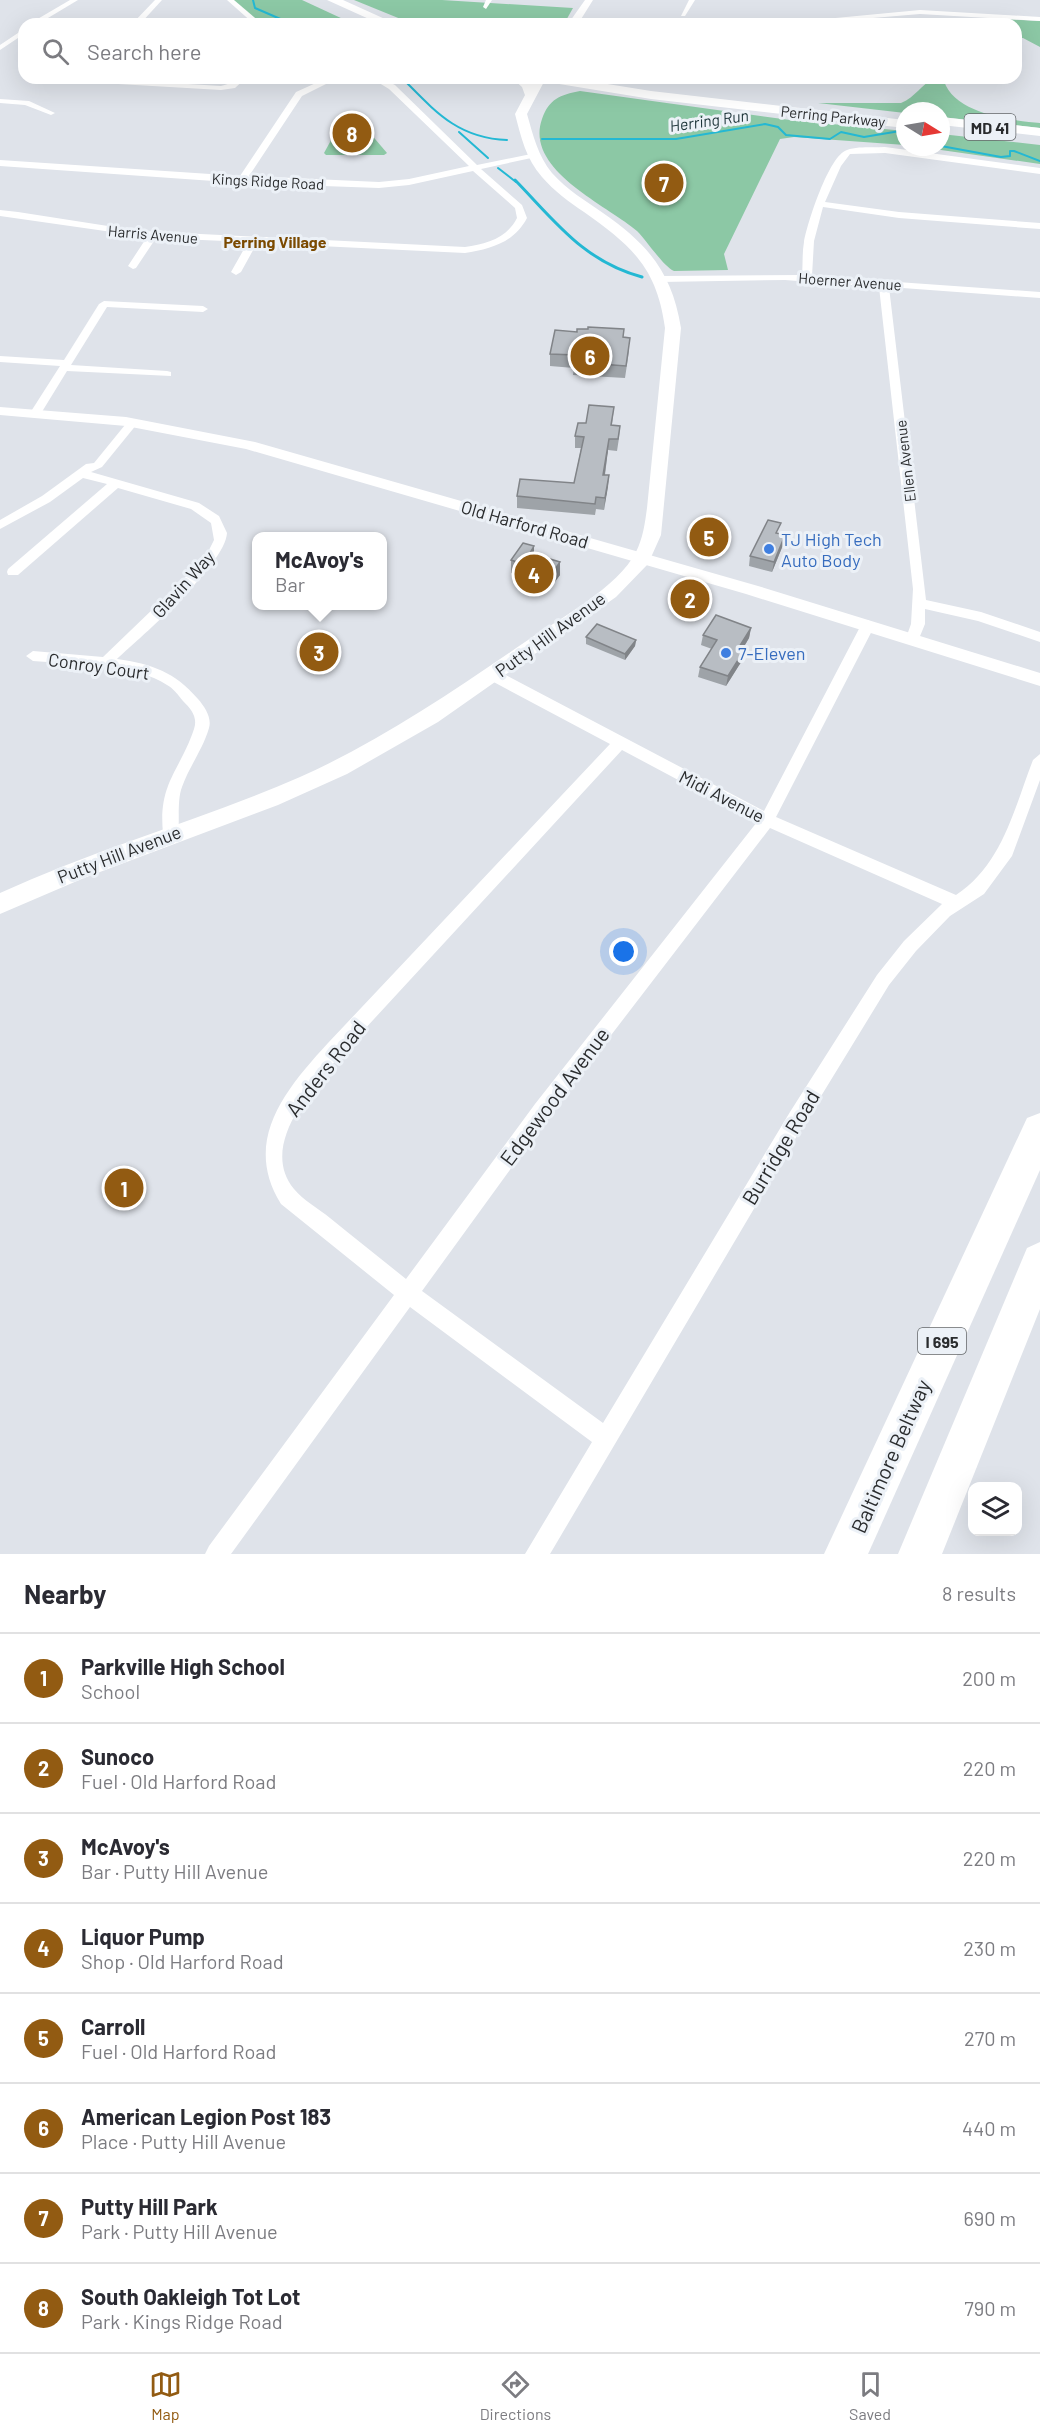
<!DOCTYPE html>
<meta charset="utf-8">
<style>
body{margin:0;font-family:Barlow,sans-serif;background:#f7f7f7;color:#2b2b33}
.controls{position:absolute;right:18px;bottom:18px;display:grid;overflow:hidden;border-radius:12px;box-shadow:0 6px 24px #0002}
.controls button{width:54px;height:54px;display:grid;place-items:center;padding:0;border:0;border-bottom:2px solid #e1e1e2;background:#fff;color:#2b2b33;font:30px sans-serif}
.compass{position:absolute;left:896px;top:102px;width:54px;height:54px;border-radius:50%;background:#fff;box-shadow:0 6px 24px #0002;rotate:101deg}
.you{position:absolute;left:624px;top:952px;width:21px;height:21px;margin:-15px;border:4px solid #fff;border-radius:50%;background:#1a73e8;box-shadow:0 0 0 9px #1a73e833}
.badge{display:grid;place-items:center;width:39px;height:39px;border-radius:50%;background:#925b12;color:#fff;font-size:20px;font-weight:700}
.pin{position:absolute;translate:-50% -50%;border:3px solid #fff;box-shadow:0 2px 6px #0006}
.popup{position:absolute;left:252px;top:532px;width:135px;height:78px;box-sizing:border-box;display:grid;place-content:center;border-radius:12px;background:#fff;filter:drop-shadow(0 2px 4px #0005);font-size:20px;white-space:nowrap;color:#7c7c81}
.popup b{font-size:22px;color:#2b2b33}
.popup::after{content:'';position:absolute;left:50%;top:100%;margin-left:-12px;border:12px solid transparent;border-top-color:#fff}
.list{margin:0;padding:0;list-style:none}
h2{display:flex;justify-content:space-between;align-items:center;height:78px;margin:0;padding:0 24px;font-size:26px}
h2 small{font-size:20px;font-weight:400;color:#7c7c81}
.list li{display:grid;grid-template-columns:39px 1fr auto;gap:18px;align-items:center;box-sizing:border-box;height:90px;padding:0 24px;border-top:2px solid #e1e1e2}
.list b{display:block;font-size:22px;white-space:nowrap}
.list p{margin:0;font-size:20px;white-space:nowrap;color:#7c7c81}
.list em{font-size:20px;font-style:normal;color:#7c7c81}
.icon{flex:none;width:33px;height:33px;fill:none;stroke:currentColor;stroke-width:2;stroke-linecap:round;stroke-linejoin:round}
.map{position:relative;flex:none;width:1040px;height:1554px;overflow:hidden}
.search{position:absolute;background:#fff;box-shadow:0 6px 24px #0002;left:18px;right:18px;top:18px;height:66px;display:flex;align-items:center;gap:15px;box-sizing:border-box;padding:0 21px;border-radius:18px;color:#7c7c81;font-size:22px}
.sheet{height:798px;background:#fff}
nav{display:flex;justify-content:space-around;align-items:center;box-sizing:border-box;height:84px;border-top:2px solid #e1e1e2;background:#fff;font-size:16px;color:#7c7c81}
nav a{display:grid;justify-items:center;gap:3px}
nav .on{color:#925b12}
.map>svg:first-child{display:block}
.green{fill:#8cc8a5}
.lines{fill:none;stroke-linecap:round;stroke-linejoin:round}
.stream-far1{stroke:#24b8d3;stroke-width:2}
.stream{stroke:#24b8d3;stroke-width:3}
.minor{fill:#fff;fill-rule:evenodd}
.tertiary{fill:#fff;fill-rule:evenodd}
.secondary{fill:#fff;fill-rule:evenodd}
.primary{fill:#fff;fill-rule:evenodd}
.motorway{fill:#fff;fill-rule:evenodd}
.wall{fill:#9ea3a8}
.shaded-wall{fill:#818488}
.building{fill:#b8bdc3;stroke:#818488;stroke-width:1.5}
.shop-dot{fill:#3f7fe0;stroke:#ecf1f7;stroke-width:2}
.labels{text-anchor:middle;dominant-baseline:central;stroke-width:6;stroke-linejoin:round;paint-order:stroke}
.far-street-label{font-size:15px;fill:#2a2c2e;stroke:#ecf1f7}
.far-water-label{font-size:16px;font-style:italic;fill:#1d3439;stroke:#ecf1f7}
.shield{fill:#ecf1f7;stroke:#64676a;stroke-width:1.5}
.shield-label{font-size:16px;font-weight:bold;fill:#2a2c2e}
.far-neighbourhood-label{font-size:16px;font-weight:bold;fill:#7b4a01;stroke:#ecf1f7}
.street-label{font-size:18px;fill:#2a2c2e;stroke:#ecf1f7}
.shop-label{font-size:18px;fill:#366cbe;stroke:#ecf1f7;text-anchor:start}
.near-street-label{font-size:21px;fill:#2a2c2e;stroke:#ecf1f7}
</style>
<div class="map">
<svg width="1040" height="1554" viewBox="0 0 1040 1554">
<rect width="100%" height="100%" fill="#dfe3ea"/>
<g class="green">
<path d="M230 0H302L343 19 331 24H259Z"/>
<path d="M354 0H442L573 8 564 24H413Z"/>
<path d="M986 18 1040 21V47L1023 38H1016V24H990Z"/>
<path d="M934 79 944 81C955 114 1010 120 1040 123V128L941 117V111H905V113L818 103H901C916 97 921 84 934 79Z"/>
<path d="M580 91 790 120 905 131V145L794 137 780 139 724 254 728 270 674 271C663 266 647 241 637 231 607 205 524 170 542 119 549 99 560 95 580 91Z"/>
<path d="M352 112 387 153 384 155H326L324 153 346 113Z"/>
<path d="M941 134 1040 145V164L920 147H941Z"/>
</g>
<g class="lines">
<g class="stream-far1">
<path d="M253 0 255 8 292 24"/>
<path d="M402 78C435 111 457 138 507 140"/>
<path d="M459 132 488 158"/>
<path d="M542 139H676L765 124 778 127 786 135 830 139 841 132 864 137 900 131 905 140"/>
<path d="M941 146 1001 157 1010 156V151H1014L1040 161"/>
<path d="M498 168 516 182"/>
</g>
<path class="stream" d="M515 180C555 221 583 261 642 277"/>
<g class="minor">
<path d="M70 0H78L38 24H29Z"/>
<path d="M155 0H162L140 24H132Z"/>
<path d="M227 0H234L262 24H254Z"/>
<path d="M486 0H492L486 9 483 7Z"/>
<path d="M689 0H695L685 16H681Z"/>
<path d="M920 10 1040 17V21L920 14 802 24H772Z"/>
<path d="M24 29V34L0 50V45Z"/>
<path d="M88 78 221 86C231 84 236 78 246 78L235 88 221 90 101 83Z"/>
<path d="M327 78H338L302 96 249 176 379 182 409 179 469 166 389 89 371 78H381L395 85 477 165 536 153V157L481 169 522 205 527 218C514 243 490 249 465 253L257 243 241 272 236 275 231 272 248 242 156 238 136 268 133 269 128 266 147 237 0 216V210L18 212 140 231 465 247C486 244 507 238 517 218L515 208 473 171 409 185 379 188 242 183 0 166V160L240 176 296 92Z"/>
<path d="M0 99 29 101 55 113 51 115 25 105 0 103Z"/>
<path d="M885 147 1040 168V174L885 153 850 154 841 166 825 202 899 212 1040 223V229L899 218 823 207 814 241 812 276 1040 292V298L889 287 926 600 981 612 1040 632V642L978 621 925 609V624L918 641H908L906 638 911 624 913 589 879 287 785 280 661 282 656 279 661 276 802 275C803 264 802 253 804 242 807 224 829 155 847 150 858 146 873 148 885 147Z"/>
<path d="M104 301 203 306 208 309 203 312 107 307 71 365 167 371 171 372V376L67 371 40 415H32L30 413 60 366 0 362V356L64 360 99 304Z"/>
<path d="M133 419 139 422 137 424 102 467 91 472 199 503 219 516 227 533C225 565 142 636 117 659 152 664 175 672 198 699 205 707 212 718 209 728 203 749 189 767 182 787 176 803 181 828 177 837H165L163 833C158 783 180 771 194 729 198 717 191 709 183 701 178 695 174 689 167 685 139 665 68 664 33 661L26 656 33 651 103 657 182 581 209 550 214 540 211 523 191 509 118 488 18 575H8L7 572 8 569 107 484 83 478 50 502 0 529V520L42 496 86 464 94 463 129 420Z"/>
<path d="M868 620 875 625 776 817 956 895C1002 865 1014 809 1033 760L1040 754V780L1012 856 984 894 950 916 916 951 889 985 804 1124 550 1554H525L592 1442 410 1307 231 1554H205L209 1546 394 1295 281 1204C242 1141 285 1090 328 1043L610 744 488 679 486 675 488 671H498L764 811 861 625ZM622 750 757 822 535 1104 406 1279C381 1259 355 1238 330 1218 319 1209 303 1200 294 1189 262 1150 303 1100 327 1070ZM770 828 942 904 904 941 877 975 790 1112 603 1423 422 1291 549 1116Z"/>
</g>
<g class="tertiary">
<path d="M585 0H593L578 24H568Z"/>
<path d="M0 407 126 417 255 442 758 586 1040 673V686L746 594 246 449 126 426 0 415Z"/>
</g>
<path class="secondary" d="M534 78H546L527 114C533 135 538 156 552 173 567 190 586 201 603 213 649 245 672 273 681 328L661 535 648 564 616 597 438 722 347 774 278 805 84 878 0 914V893C98 848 201 820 300 777 381 741 455 690 528 640 561 618 618 587 636 552 643 538 645 523 647 508L665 328C657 268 632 246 584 212 569 202 554 191 542 177 526 159 521 137 515 114Z"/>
<g class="primary">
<path d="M327 0H343L396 24H380Z"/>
<path d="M512 78C526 78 533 80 536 95L534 98H526L522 87Z"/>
<path d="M541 78H570L651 91 905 120V128L651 99 547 82Z"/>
<path d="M941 117 1040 128V136L941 125Z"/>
</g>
<g class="motorway">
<path d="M1040 1113V1170L868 1554H824L1027 1118Z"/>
<path d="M1040 1242V1309L942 1554H898L1027 1248Z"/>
</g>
</g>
<g class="wall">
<path d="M577 332 623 337 629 351 625 378 573 375 574 368 550 366V354Z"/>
<path d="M614 407 612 425 620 426 619 438 617 451 608 450 605 475H609L604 510 596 509 595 515 517 508V496L574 483 581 448H575V436L586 423Z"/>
<path d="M779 534 783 545 772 572 749 566 750 556Z"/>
<path d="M534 546V554L560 575 548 591 520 583V576L511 573V560Z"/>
<path d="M703 592 693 611 677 606 678 603Z"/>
<path d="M751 628 749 638 743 648V659L726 686 698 677 700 667 712 649 701 645 703 635Z"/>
<path d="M586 637 636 640 635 646 625 660 586 644Z"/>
</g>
<g class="shaded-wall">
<path d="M609 439 608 450 603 487V475Z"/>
<path d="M609 475 608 487 604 510 605 498Z"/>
<path d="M785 535 783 545 772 572 774 562Z"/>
<path d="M534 546V559L530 553Z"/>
<path d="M560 562V575L548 591 549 578Z"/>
<path d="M751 628 749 638 738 657 739 647Z"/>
<path d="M636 640 635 646 625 660V654Z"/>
<path d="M745 649 743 659 726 686 728 676Z"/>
</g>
<g class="building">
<path d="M588 327 624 329 623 337 630 338 626 366 574 362 575 355 550 354 555 330 577 332V329H588Z"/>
<path d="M589 405 614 407 611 425 620 426 618 439H609L603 475H609L605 498 596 497 595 504 517 496 520 479 574 483 584 437 575 436 578 423H586Z"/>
<path d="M768 520 781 523 776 533 785 535 774 562 750 556Z"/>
<path d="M523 543 534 546 530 553 560 562 549 578 520 569 523 564 511 560Z"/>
<path d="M688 584 704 589 694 608 678 603Z"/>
<path d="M716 615 751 628 739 647 745 649 728 676 700 667 717 640 703 635Z"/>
<path d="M597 624 636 640 625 654 586 637Z"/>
</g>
<g class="shop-dot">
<circle cx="769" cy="549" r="6"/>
<circle cx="726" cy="653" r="6"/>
</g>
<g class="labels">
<g class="far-street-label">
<text transform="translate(833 116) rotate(6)">Perring Parkway</text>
<text transform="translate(268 181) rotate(3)">Kings Ridge Road</text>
<text transform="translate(153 234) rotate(5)">Harris Avenue</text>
<text transform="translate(850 281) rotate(4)">Hoerner Avenue</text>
<text transform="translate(905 461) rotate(-97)">Ellen Avenue</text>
</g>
<g class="far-water-label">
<text transform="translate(709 120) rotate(-8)">Herring Run</text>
</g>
<g class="shield">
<rect x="964.5" y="114" width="51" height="26" rx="4.5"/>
<rect x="918" y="1328" width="48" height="26" rx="4.5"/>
</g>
<g class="shield-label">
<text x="990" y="127">MD 41</text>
<text x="942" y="1341">I 695</text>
</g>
<g class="far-neighbourhood-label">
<text x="275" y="241">Perring Village</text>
</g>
<g class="street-label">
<text transform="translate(525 524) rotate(16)">Old Harford Road</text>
<text transform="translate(183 584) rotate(-48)">Glavin Way</text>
<text transform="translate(550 634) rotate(-36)">Putty Hill Avenue</text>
<text transform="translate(99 666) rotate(8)">Conroy Court</text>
<text transform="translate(722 796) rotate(27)">Midi Avenue</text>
<text transform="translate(119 854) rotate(-21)">Putty Hill Avenue</text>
</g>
<g class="shop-label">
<text x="781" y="539">TJ High Tech<tspan x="781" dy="21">Auto Body</tspan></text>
<text x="738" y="653">7-Eleven</text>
</g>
<g class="near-street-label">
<text transform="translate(325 1068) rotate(-52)">Anders Road</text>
<text transform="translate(554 1096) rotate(-53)">Edgewood Avenue</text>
<text transform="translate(780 1147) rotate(-59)">Burridge Road</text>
<text transform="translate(890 1456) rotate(-66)">Baltimore Beltway</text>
</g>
</g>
</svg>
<div class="controls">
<button><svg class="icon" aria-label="layers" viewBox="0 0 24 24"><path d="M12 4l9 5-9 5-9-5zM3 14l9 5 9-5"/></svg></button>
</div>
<svg class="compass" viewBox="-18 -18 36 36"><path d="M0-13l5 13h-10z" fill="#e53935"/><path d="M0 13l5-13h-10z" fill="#7c7c81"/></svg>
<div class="you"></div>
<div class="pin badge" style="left:124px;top:1188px">1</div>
<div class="pin badge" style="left:690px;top:599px">2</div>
<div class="pin badge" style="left:319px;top:652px">3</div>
<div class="popup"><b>McAvoy's</b>Bar</div>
<div class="pin badge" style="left:534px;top:574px">4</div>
<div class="pin badge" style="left:709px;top:537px">5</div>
<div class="pin badge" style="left:590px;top:356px">6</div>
<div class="pin badge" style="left:664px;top:183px">7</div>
<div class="pin badge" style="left:352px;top:133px">8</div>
<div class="search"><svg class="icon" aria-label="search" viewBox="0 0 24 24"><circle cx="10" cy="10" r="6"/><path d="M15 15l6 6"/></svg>Search here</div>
</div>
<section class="sheet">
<h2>Nearby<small>8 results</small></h2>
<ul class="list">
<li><span class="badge">1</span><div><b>Parkville High School</b><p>School</p></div><em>200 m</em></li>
<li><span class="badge">2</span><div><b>Sunoco</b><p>Fuel · Old Harford Road</p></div><em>220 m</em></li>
<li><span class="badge">3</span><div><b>McAvoy's</b><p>Bar · Putty Hill Avenue</p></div><em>220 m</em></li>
<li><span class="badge">4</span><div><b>Liquor Pump</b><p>Shop · Old Harford Road</p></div><em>230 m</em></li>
<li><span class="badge">5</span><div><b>Carroll</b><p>Fuel · Old Harford Road</p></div><em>270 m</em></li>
<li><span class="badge">6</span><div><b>American Legion Post 183</b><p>Place · Putty Hill Avenue</p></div><em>440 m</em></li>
<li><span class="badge">7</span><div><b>Putty Hill Park</b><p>Park · Putty Hill Avenue</p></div><em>690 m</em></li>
<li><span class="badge">8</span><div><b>South Oakleigh Tot Lot</b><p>Park · Kings Ridge Road</p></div><em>790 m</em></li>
</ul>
</section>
<nav>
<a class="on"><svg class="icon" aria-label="map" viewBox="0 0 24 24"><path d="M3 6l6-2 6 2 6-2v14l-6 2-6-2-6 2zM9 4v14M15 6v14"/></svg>Map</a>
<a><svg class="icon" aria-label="directions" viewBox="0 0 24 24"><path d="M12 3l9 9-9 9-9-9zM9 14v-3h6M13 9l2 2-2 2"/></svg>Directions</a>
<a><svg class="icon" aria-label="saved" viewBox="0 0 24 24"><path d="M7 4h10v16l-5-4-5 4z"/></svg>Saved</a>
</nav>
